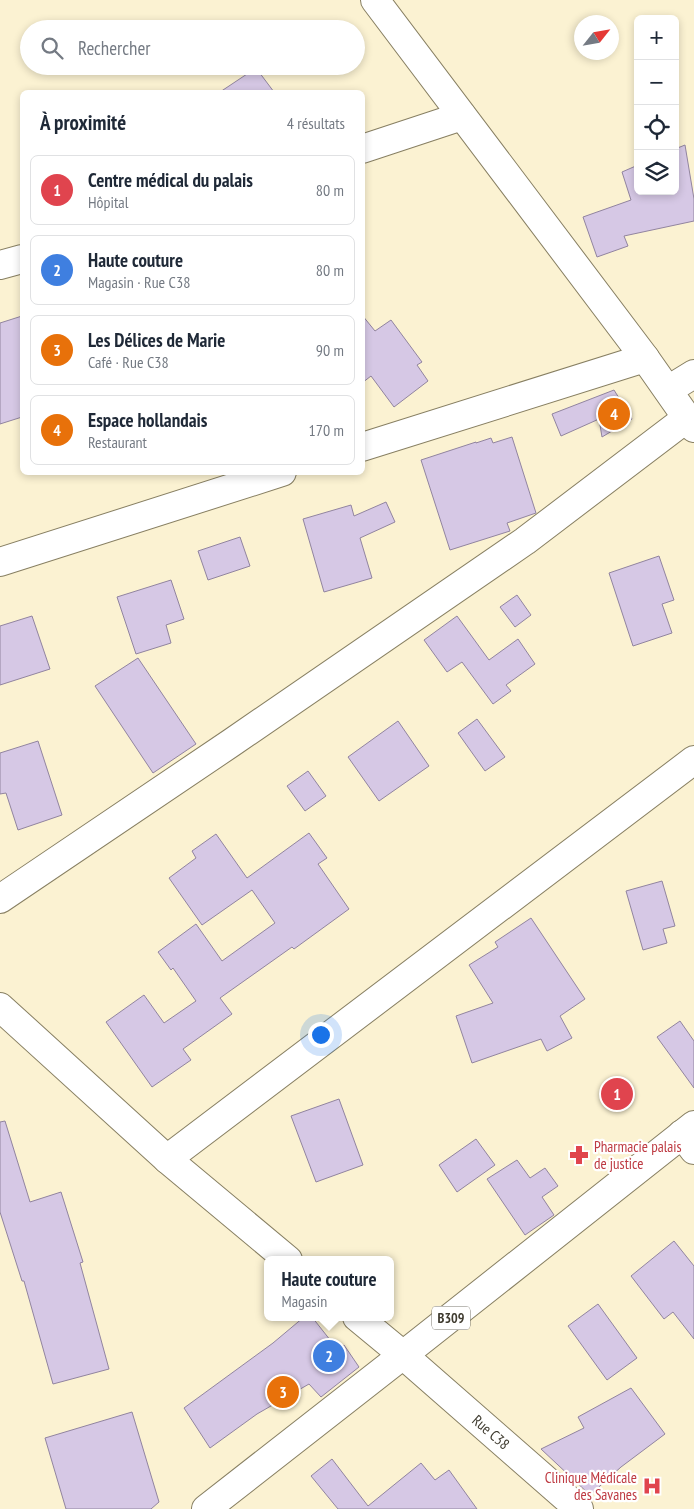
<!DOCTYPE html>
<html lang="fr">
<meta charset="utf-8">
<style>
body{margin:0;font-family:"PT Sans Narrow",sans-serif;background:#f2f2f3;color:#1f2937}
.controls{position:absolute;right:15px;top:15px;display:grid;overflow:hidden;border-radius:8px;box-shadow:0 2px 8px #0003}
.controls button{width:45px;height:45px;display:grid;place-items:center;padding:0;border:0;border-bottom:1px solid #e0e1e3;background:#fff;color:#1f2937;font:25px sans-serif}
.compass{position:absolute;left:574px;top:15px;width:45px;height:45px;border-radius:50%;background:#fff;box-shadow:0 2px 8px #0003;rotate:59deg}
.you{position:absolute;left:320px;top:1034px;width:18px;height:18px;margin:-12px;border:4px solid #fff;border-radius:50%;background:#1a73e8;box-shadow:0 0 0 8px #1a73e833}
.badge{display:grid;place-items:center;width:32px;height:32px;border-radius:50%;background:#1a73e8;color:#fff;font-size:16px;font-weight:700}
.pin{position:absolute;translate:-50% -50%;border:2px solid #fff;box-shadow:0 1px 5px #0006}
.popup{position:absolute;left:264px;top:1256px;width:130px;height:65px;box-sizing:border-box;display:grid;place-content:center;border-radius:8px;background:#fff;filter:drop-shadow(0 1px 4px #0005);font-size:16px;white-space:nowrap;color:#747a83}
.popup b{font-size:19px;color:#1f2937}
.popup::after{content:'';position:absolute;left:50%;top:100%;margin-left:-10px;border:10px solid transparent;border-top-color:#fff}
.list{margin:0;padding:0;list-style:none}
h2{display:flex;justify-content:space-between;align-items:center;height:65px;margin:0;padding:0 20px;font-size:21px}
h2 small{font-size:16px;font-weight:400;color:#747a83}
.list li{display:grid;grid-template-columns:32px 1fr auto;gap:15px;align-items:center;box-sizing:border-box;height:70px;margin:0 10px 10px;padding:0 10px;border:1px solid #e0e1e3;border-radius:8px}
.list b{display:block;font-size:19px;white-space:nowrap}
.list p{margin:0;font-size:16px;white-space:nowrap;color:#747a83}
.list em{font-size:16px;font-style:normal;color:#747a83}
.icon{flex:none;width:28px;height:28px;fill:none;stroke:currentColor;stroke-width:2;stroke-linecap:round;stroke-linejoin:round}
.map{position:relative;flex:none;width:694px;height:1509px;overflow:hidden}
.search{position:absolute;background:#fff;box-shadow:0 2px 8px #0003;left:20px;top:20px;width:345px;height:55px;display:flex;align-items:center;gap:12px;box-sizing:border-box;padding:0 18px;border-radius:28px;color:#747a83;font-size:19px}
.panel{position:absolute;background:#fff;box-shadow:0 2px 8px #0003;left:20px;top:90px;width:345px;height:385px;border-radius:8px}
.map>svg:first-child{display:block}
.building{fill:#d6c8e5;stroke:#91849f}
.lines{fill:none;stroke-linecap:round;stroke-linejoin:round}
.minor-casing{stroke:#877f62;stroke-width:30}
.major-casing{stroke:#877f62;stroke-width:30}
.minor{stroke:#fff;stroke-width:28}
.major{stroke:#fff;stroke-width:28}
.labels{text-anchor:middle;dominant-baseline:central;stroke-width:4.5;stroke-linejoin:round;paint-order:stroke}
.shield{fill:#fff;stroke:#79766d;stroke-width:1}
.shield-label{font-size:14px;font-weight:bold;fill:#3f3b2f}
.health-label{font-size:15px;fill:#be3a42;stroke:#fff;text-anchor:start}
.street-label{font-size:15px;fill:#3f3b2f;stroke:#fff}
</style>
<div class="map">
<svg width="694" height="1509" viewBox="0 0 694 1509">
<rect width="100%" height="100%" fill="#fbf2d2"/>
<g class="building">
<path d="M256 68 274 92H220Z"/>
<path d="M685 145 694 199V221L624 236 628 246 597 257 583 217 631 200 622 172 638 165V191H675V149Z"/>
<path d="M362 315 375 331 391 320 422 362 417 365 428 381 394 407 371 376 362 383Z"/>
<path d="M22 316V417L0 424V323Z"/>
<path d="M614 390 632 419 602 437 599 419 561 436 552 414Z"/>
<path d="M512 437 536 513 507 523 510 531 450 550 421 460 476 442V443L491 438 493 443Z"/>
<path d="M386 502 395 522 360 538 372 578 324 592 303 519 351 505 354 516Z"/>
<path d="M240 537 250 566 208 580 198 551Z"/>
<path d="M659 556 674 600 662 604 672 633 633 646 609 573Z"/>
<path d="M171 580 184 619 166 625 171 643 136 654 117 597Z"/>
<path d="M517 595 531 615 515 627 500 607Z"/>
<path d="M32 616 50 669 0 685V626Z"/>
<path d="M457 616 489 660 518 639 535 664 506 685 511 691 493 704 462 662 447 672 424 640Z"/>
<path d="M138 658 196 744 153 773 95 686Z"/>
<path d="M477 719 505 757 485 771 458 733Z"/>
<path d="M398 721 429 766 379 801 348 757Z"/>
<path d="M38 741 62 815 18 830 6 793 0 794V753Z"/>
<path d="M308 771 326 796 305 811 287 786Z"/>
<path d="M309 833 327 858 318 864 349 909 294 949 292 947 220 998 232 1014 183 1049 191 1060 152 1087 106 1022 144 995 164 1023 196 1001 173 968 171 970 158 952 196 924 222 961 275 923 252 890 202 925 169 878 196 858 192 851 216 834 247 878Z"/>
<path d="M662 881 675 926 663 929 667 943 643 950 626 891Z"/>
<path d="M531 918 585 999 560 1016 572 1038 547 1051 541 1039 472 1063 456 1016 493 1003 469 965 498 947 495 942Z"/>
<path d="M680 1021 694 1041V1088L657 1037Z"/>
<path d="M339 1099 363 1165 316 1182 291 1116Z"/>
<path d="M5 1121 30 1202 61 1192 83 1262 80 1263 109 1369 53 1384 24 1281H22L0 1212V1122Z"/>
<path d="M476 1139 495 1165 457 1192 439 1165Z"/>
<path d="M517 1160 530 1178 545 1168 558 1186 542 1197 554 1215 525 1235 487 1179Z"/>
<path d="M674 1241 694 1266V1339L673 1312 664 1319 631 1276Z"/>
<path d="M598 1304 637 1358 607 1380 568 1326Z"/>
<path d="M304 1317H312L338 1350 344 1345 359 1367 321 1397 309 1384 257 1414 210 1448 184 1408 273 1343Z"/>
<path d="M631 1388 665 1434 621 1467 590 1495 541 1449 584 1428 578 1417Z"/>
<path d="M132 1412 159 1502 151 1509H66L45 1438Z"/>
<path d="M332 1459 368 1506 421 1463 435 1480 449 1470 477 1509H338L311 1476Z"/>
</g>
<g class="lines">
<g class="minor-casing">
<g id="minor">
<path d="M375 0 645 358 694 428"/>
<path d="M362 149 462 116"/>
<path d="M0 265 22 259"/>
<path d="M668 390 694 374"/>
<path d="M362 447 645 358"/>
<path d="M0 562 282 472"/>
<path d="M0 899 231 743 525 541 687 418"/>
<path d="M0 1007 167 1159 288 1260"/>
<path d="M682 1134 694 1150"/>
<path d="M167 1159 694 760"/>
<path d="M357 1317 403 1355 579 1509"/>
</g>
</g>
<g class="major-casing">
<path id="major" d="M206 1509 403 1355 694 1125"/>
</g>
<use href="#minor" class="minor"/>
<use href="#major" class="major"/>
</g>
<defs>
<g id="pharmacy-bare" transform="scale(1.5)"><path d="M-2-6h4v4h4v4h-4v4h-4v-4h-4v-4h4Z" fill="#e0444e" stroke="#fff" stroke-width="2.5" paint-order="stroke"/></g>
<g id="hospital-bare" transform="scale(1.5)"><path d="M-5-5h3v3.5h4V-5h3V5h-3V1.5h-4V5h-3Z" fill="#e0444e" stroke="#fff" stroke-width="2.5" paint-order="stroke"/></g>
</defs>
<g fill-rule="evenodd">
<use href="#pharmacy-bare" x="579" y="1155"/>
<use href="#hospital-bare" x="652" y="1486"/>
</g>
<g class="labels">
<rect class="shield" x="432" y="1306.5" width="38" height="23" rx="4"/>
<g class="shield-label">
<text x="451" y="1318">B309</text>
</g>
<g class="health-label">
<text x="594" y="1146">Pharmacie palais<tspan x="594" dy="17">de justice</tspan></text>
<text x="637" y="1477" text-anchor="end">Clinique Médicale<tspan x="637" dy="17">des Savanes</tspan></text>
</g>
<g class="street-label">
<text transform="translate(491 1432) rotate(41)">Rue C38</text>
</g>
</g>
</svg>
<div class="controls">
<button>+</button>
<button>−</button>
<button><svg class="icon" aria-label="locate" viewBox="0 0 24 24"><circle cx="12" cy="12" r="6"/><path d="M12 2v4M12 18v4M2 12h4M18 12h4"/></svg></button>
<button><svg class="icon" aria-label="layers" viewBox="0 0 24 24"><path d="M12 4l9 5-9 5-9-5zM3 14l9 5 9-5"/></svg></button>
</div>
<svg class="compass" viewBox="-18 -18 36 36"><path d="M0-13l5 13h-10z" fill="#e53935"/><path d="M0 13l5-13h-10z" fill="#747a83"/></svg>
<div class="you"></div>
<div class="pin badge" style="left:617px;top:1094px;background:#e0444e">1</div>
<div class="pin badge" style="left:329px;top:1356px;background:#3f7fe0">2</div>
<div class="popup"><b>Haute couture</b>Magasin</div>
<div class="pin badge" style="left:283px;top:1392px;background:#e8710a">3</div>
<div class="pin badge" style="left:614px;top:414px;background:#e8710a">4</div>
<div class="search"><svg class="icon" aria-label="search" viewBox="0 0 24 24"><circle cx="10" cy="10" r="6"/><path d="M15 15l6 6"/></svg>Rechercher</div>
<section class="panel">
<h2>À proximité<small>4 résultats</small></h2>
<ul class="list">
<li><span class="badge" style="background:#e0444e">1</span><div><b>Centre médical du palais</b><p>Hôpital</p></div><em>80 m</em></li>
<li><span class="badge" style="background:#3f7fe0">2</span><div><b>Haute couture</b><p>Magasin · Rue C38</p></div><em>80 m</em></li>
<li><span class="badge" style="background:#e8710a">3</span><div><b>Les Délices de Marie</b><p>Café · Rue C38</p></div><em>90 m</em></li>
<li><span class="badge" style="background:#e8710a">4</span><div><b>Espace hollandais</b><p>Restaurant</p></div><em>170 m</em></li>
</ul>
</section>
</div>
